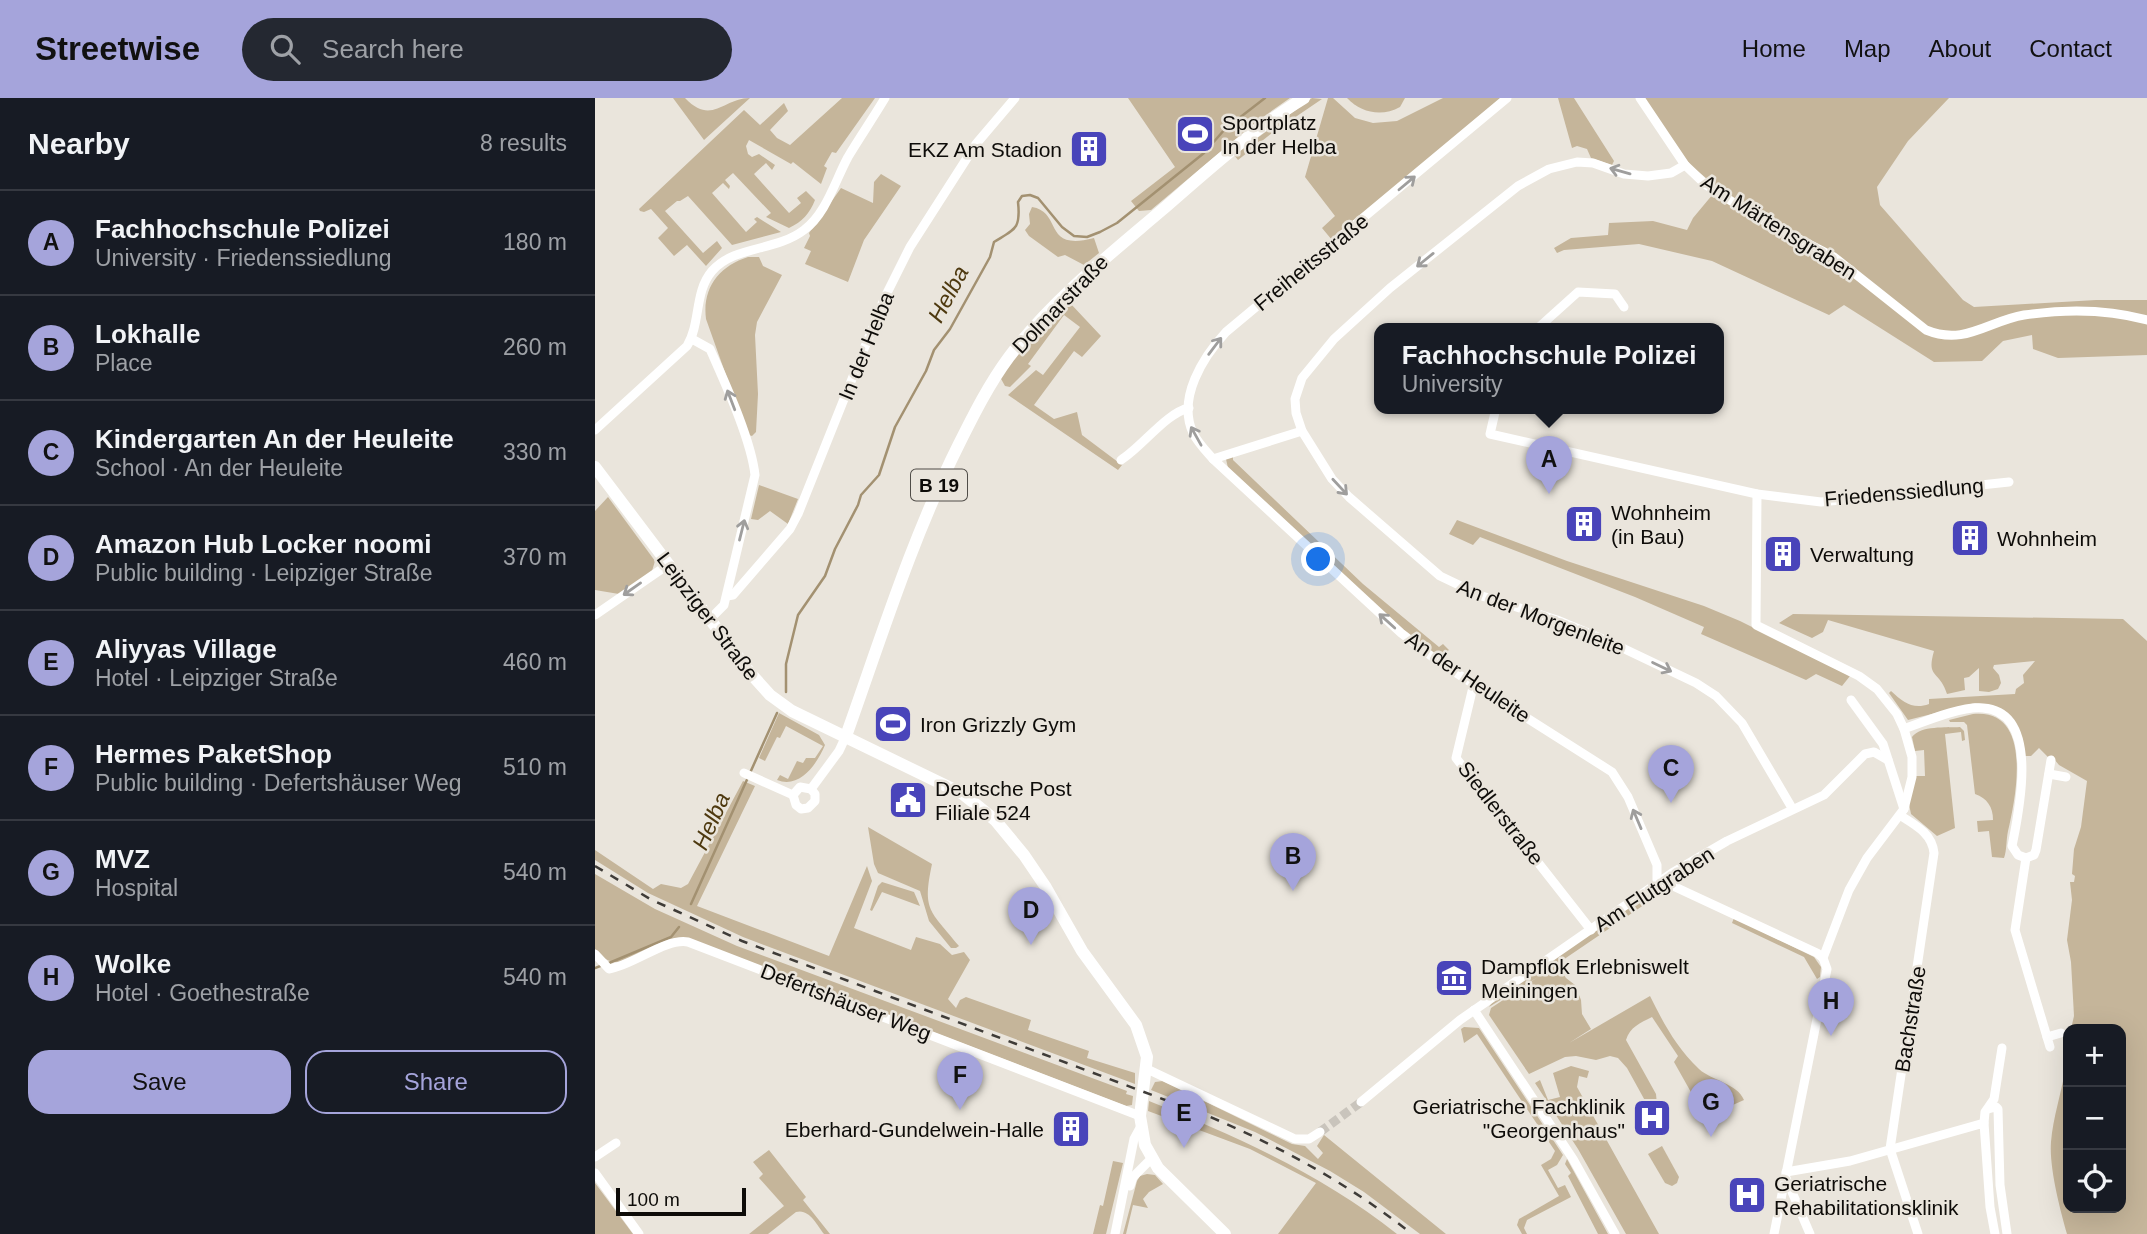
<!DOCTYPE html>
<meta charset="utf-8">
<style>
body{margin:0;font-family:Arial,sans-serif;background:#242831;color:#f1f3f6}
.controls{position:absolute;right:21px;bottom:21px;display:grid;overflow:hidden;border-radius:14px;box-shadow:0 7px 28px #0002}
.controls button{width:63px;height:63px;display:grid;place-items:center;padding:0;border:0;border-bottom:2px solid #363941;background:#171b24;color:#f1f3f6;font:35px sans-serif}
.scale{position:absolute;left:21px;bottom:18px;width:130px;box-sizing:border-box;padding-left:7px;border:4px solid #0e0c09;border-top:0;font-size:19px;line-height:24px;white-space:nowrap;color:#0e0c09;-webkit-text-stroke:5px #eae5dc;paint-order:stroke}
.you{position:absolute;left:724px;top:462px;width:24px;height:24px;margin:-18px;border:5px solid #fff;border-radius:50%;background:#1a73e8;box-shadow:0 0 0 10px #1a73e833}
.badge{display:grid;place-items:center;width:46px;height:46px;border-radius:50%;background:#a5a4db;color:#111;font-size:23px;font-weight:700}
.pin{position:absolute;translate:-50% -58px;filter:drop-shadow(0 2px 4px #0008)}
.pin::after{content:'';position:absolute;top:37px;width:24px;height:21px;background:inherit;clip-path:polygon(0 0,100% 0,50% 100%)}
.popup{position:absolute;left:779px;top:225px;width:350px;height:91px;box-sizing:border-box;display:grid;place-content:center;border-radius:14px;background:#171b24;filter:drop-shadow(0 2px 5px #0005);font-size:23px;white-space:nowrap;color:#9ea1a6}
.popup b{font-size:26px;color:#f1f3f6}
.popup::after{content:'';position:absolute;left:50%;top:100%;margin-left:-14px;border:14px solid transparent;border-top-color:#171b24}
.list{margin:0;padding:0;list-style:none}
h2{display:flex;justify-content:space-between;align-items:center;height:91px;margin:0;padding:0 28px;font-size:30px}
h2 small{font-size:23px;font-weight:400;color:#9ea1a6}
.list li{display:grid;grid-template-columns:46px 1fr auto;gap:21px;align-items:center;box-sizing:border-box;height:105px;padding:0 28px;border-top:2px solid #363941}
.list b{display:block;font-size:26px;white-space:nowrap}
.list p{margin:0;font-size:23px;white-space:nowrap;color:#9ea1a6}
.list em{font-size:23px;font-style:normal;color:#9ea1a6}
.actions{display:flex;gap:14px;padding:21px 28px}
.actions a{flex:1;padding:16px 0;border:2px solid #a5a4db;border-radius:21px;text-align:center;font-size:24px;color:#a5a4db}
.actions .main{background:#a5a4db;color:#111}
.icon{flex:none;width:38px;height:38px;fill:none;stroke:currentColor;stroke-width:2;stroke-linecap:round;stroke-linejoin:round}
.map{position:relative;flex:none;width:1552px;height:1136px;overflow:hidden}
header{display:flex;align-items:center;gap:42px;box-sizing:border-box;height:98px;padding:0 35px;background:#a5a4db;color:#111}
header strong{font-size:33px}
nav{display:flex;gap:38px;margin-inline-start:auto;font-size:24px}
.search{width:490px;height:63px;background:#242831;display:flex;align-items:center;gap:18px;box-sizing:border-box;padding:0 24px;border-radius:38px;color:#9ea1a6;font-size:26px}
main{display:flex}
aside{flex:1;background:#171b24}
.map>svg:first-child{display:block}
.green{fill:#c5b59a}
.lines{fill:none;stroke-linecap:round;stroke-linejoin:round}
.stream{stroke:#a39171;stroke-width:2.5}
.minor-tunnel{stroke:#c9c4bc;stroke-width:9;stroke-dasharray:9 4.5;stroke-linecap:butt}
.minor{stroke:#fff;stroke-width:9}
.major{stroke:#fff;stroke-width:12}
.rail{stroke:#3f3c38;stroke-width:2.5;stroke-dasharray:9 9;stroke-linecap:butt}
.oneway{stroke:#9f9e9d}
.labels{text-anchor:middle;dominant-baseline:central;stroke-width:5;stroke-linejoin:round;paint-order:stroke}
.shield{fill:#eae5dc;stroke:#504d48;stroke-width:2}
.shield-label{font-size:19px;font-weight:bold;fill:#0e0c09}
.poi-label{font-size:21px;fill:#0e0c09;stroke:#eae5dc;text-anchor:start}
.street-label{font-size:21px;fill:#0e0c09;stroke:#eae5dc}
.water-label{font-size:23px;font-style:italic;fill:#4e390f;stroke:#eae5dc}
</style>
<header>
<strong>Streetwise</strong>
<div class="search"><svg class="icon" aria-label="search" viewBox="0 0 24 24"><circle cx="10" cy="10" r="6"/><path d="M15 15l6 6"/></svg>Search here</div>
<nav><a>Home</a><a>Map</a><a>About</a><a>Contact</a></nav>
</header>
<main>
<aside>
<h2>Nearby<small>8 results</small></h2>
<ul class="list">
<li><span class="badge">A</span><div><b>Fachhochschule Polizei</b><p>University · Friedenssiedlung</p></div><em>180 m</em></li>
<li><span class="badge">B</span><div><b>Lokhalle</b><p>Place</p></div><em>260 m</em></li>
<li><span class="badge">C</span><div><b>Kindergarten An der Heuleite</b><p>School · An der Heuleite</p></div><em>330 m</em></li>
<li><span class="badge">D</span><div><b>Amazon Hub Locker noomi</b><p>Public building · Leipziger Straße</p></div><em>370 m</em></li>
<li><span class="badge">E</span><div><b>Aliyyas Village</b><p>Hotel · Leipziger Straße</p></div><em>460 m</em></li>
<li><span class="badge">F</span><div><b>Hermes PaketShop</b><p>Public building · Defertshäuser Weg</p></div><em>510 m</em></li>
<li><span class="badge">G</span><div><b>MVZ</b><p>Hospital</p></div><em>540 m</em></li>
<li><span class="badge">H</span><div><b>Wolke</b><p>Hotel · Goethestraße</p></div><em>540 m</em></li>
</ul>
<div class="actions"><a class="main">Save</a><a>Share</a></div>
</aside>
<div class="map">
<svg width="1552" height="1136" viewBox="0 0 1552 1136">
<rect width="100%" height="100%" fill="#eae5dc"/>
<g class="green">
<path d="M78 0H90C117 28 128 0 155 0L109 42Z"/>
<path d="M247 0H280L241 55 237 54 229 68 232 70 226 86 198 64 196 66 154 42 151 48 153 56 157 59 164 56 180 67 177 72 171 65 159 76 194 115 206 105 202 100 211 93 220 102C215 115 207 124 194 130L171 119 176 115 138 75 130 82 135 88 134 91 128 85 117 95 151 134 162 124 159 121 162 119 186 134 137 147 93 98 85 103H82L70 113 108 155 122 143 127 150 111 168 92 147 79 158 63 140 73 130 56 111 49 114 45 113 44 111 149 12 165 27 189 5 193 13 175 32 182 40 195 47Z"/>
<path d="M533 0H695L661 24 556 112 544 113 536 103 580 69Z"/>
<path d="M717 0 727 1 677 35 643 62 639 57Z"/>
<path d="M733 0H738L760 20 778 25 802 23 848 0H906L737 142 727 130 740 118 710 79Z"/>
<path d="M752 0H810L805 9C787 19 766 15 752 0Z"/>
<path d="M963 0H979L1019 63 1017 67 996 60 992 51 982 48 977 50Z"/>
<path d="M1049 0H1354L1313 43 1282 89 1285 107 1368 202 1379 209 1501 202H1552V257L1463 260 1438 251 1437 237 1408 243 1387 263 1339 264 1249 207 1234 217 1117 163 1044 146 969 152 962 155 959 150 976 140 1013 137 1014 125 1058 123 1092 132 1098 120 1123 90 1094 66Z"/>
<path d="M286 76 306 88 269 142 253 184 210 166 216 153 209 150 215 138 214 135 246 90 278 105 279 84Z"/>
<path d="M437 109C468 114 447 154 499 140L504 155 489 167 470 157 463 159 434 138 430 132 435 126 434 116Z"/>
<path d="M153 159H164L168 168 187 177 162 224 160 237 163 296 161 334 157 338 154 337 147 322 111 221C107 190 124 168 153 159Z"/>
<path d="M483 191 486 194 475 205 506 238 487 259 479 253 439 307 459 321 482 314 487 337 527 367 523 372 413 297 441 272 448 277 485 229 469 217 433 266 436 268 415 289 410 288 405 279 436 239Z"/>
<path d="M638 356V362L768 486 844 549 848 546 854 552 843 559 786 515 633 370 631 361Z"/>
<path d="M164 387 203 401 193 426 175 413 163 422 156 421Z"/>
<path d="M13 399 60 463 57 473 24 496 0 492V413Z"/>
<path d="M862 422 972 463 1109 508 1145 523 1255 578 1247 588 1221 576 1211 582 1106 536 1109 529 1040 499 885 439 878 447 854 436Z"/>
<path d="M1198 516 1528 521 1552 543V1136H1472C1465 1111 1454 1069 1456 1044 1458 1020 1466 996 1470 973 1472 962 1471 952 1473 940V1110H1526V931H1476L1479 918 1476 864 1472 842 1477 802 1475 784H1479L1480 778 1477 776 1479 751 1486 729 1492 683 1464 667 1459 661 1454 660 1444 650 1436 658H1430L1427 640 1406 611 1396 607 1380 605 1313 622 1294 595 1296 593C1308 604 1318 612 1334 606V601L1420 596 1421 591 1429 585 1428 577 1440 563 1399 567 1398 570 1404 577 1406 585 1403 591 1394 594 1384 593V570L1374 579 1369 580 1370 592 1352 596C1344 571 1331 581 1339 553L1233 522 1228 534 1217 540 1184 525Z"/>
<path d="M184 615 224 637 230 647C222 666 205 691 182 682L185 677 193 681 202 663 208 665 211 660H220L228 648 191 628 185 640 182 639 170 663 164 660Z"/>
<path d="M1378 616C1439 610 1421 699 1413 733 1411 742 1412 752 1409 760L1397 759 1394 733 1383 734 1382 723 1398 722C1398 709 1392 700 1380 696L1372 627 1369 624H1355L1354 622Z"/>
<path d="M1365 629 1369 633 1370 642 1367 643 1366 634 1350 636 1360 730 1342 738 1316 716 1314 706 1321 678H1330L1329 652 1320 653 1317 639C1326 627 1351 630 1365 629Z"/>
<path d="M148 683 160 688 102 808 234 858 272 768 277 783 259 830 316 852 321 839 345 846 357 857 369 854 375 862 353 901 361 910 365 902 371 899 436 922 433 932 494 953 492 960 540 975V986L148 839 53 795 0 762V752L58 791 66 786 86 790 93 786Z"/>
<path d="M273 729 337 766C327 813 335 812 364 848L361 850H356L334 823 325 793 283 775 279 766Z"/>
<path d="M0 776 60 811 142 848 532 993 531 996 538 998 537 1007 531 1008 98 842 80 840 26 864C14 865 7 860 0 851Z"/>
<path d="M287 784 319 794 325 808 287 794 277 813 275 812 283 788Z"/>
<path d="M1063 789H1067L1068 794 962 866 971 880 980 887 986 902 987 916 996 931 974 945 1055 898C1069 926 1081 949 1104 971 1117 983 1142 985 1149 1002L1131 1010 1119 1012 1097 996 1079 964 1083 958 1057 919C1045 925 1035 929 1031 942L1061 996 1064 1028 1032 970 1023 960 1015 958 1001 962 981 958 970 959 934 976 894 917 896 910 943 879 894 909 899 902Z"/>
<path d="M1139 820 1219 859 1226 869 1225 879 1222 881 1209 859 1137 825Z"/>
<path d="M869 929 884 930 968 1057 962 1067 953 1072 963 1090 970 1087 976 1099 932 1122 929 1130 932 1136H927L922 1127 924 1121 964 1098 946 1067 956 1061 960 1053 882 936 869 945 866 931Z"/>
<path d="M976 968 994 973 992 980 984 978 982 989 1064 1136H1031L983 1051 940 985 945 982 953 1002 965 999 958 975Z"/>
<path d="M568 983 697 1046 710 1048 723 1061 728 1055 722 1048 729 1037 851 1136H825L769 1094 735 1073 660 1034 556 992 560 984Z"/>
<path d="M554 1003C641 1038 728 1077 802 1136H683L721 1085 655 1051 553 1013Z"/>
<path d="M1067 1048 1084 1079 1082 1085 1077 1088 1070 1085 1053 1056Z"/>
<path d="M174 1052 211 1099 208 1102 235 1136H229C222 1127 214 1110 201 1114L173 1136H154L189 1108 164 1080 168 1076 158 1064Z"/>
<path d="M972 1061 1013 1136H1003L973 1078 976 1075 970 1066Z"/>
<path d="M518 1063 528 1065 511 1136H498L505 1107 508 1108Z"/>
<path d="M552 1076 560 1077 568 1086 554 1094 548 1101 553 1110 538 1107 531 1136H528L542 1083 545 1078Z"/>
<path d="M0 1085 38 1136H0Z"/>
</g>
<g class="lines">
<g class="stream">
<path d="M191 594V566L203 517 230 478 240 451 263 407 266 397 284 377 300 329 331 273 339 252 355 231 395 159 399 144C420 131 426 131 423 104L427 98 435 97 443 100 467 129 479 138 492 139 505 134 522 125 609 55 630 31 670 0"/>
<path d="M96 806 182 615"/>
<path d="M14 865 76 839 84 829"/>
<path d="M0 870 8 867"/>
</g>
<path class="minor-tunnel" d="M725 1034 766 1004"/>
<g class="minor">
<path d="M912 0 631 234C608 259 582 300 598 335 603 345 611 353 618 361L806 535 844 564 1017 674 1033 699 1062 767V785"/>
<path d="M1045 0 1090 67 1111 87 1158 117 1239 159 1331 232C1370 248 1393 223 1429 217 1470 211 1512 211 1552 222"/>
<path d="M1090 67 1076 75 1053 78 1029 76 998 65 982 64 954 71 923 88 795 190 739 241 707 280 700 301 701 315 707 333 737 381 754 399 845 478 887 498 962 522 1017 545 1101 585 1121 598 1147 625 1197 710"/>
<path d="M943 230 983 194 1020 196 1029 209"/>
<path d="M97 241 115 251C130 285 156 341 160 377L129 507 114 522"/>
<path d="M901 310 895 336 1162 396 1226 404 1414 384"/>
<path d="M0 332 92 248C106 225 99 194 117 173 140 147 180 154 209 132 231 116 240 83 253 59 265 39 278 20 290 0"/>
<path d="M618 361 707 333"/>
<path d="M526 362C548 348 571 315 594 310"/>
<path d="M1162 396 1161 527 1264 578 1282 591 1302 616 1309 631 1317 659V679L1309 711 1272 760 1254 792 1228 860 1232 871 1179 1136"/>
<path d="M132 498 138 497 195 431 203 416 289 201 315 149 381 46 420 0"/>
<path d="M0 517 74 466"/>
<path d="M879 585 861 660 996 832"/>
<path d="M1256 602 1288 646 1309 711"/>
<path d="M1309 631C1331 623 1366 608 1388 610 1446 614 1424 713 1417 748L1423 757 1431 760 1420 832 1455 949"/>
<path d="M149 675 198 697"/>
<path d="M1454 676 1471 679"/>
<path d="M216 691 244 653 251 638"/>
<path d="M198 697 201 707 206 711 213 710 220 703V696L216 691"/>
<path d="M198 697 205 689 216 691"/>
<path d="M1306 718C1322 728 1337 736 1339 755L1295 1051 1323 1136"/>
<path d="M1431 760 1439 757 1441 752 1456 662"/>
<path d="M1062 785 1078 788 1222 855 1228 860"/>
<path d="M0 856 14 871C39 867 70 840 93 844L545 1018"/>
<path d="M879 912 978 1061 1020 1136"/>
<path d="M1452 939 1466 935"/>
<path d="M552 971 700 1041H714L725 1034"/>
<path d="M766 1004 865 922 1077 775 1132 743 1229 697 1270 656 1279 654 1293 662"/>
<path d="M1393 1011 1401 1009 1403 1011 1405 1087 1412 1136"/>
<path d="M1389 1025 1390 1014 1399 1001 1407 950"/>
<path d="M0 1059 21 1045"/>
<path d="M1191 1074 1255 1063 1389 1025 1395 1109 1400 1136"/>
<path d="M0 1075 44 1136"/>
<path d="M1191 1080 1215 1136"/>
<path d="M535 1088 538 1079 556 1061"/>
<path d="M520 1136 539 1041 545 1030"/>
</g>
<g class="major">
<path d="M0 369 157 577 175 597 197 613 368 696 400 722 429 757 450 788 487 853 541 927 552 959 545 1018 550 1047 563 1070 630 1136"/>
<path d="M251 638C286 540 317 440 364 346 379 316 394 286 414 259 457 202 513 158 567 112 612 73 658 31 709 0"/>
</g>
<path class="rail" d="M0 768 55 801 147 843 613 1018C686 1049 754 1086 817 1136"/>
</g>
<defs><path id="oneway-shaft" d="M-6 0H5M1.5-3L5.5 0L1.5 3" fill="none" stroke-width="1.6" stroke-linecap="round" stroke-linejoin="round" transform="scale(1.75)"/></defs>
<g class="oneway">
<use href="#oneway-shaft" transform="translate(1025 73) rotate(-164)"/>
<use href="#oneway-shaft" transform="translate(812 85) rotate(-40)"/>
<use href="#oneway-shaft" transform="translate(830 162) rotate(141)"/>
<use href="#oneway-shaft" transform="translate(620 248) rotate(-53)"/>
<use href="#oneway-shaft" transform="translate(136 302) rotate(-111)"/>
<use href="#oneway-shaft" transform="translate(601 338) rotate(-119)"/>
<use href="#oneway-shaft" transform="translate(745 389) rotate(47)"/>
<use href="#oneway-shaft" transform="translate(147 432) rotate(-76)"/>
<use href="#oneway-shaft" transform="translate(37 491) rotate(145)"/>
<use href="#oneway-shaft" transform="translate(792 523) rotate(-138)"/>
<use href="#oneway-shaft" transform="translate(1067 569) rotate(26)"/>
<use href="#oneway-shaft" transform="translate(1042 721) rotate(-113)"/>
</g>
<defs>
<g id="stadium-square" transform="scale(2.0125)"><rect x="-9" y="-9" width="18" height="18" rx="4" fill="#4944ba" stroke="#eae5dc"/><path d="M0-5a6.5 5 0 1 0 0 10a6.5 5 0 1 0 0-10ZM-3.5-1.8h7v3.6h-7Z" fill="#fff"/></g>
<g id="building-square" transform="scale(2.0125)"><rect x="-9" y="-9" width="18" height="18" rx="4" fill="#4944ba" stroke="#eae5dc"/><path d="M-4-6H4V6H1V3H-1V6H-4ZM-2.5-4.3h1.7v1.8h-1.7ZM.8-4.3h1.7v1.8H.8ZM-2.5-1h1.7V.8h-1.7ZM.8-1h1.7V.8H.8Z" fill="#fff"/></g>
<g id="civic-square" transform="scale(2.0125)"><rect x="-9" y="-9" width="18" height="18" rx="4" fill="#4944ba" stroke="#eae5dc"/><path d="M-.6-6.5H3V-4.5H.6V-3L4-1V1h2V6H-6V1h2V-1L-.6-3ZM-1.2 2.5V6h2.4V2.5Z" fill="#fff"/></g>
<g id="museum-square" transform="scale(2.0125)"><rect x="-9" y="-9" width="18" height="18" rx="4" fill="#4944ba" stroke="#eae5dc"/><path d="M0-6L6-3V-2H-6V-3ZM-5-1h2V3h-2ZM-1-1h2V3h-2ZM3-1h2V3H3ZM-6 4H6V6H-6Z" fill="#fff"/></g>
<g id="hospital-square" transform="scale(2.0125)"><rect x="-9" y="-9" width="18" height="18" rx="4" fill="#4944ba" stroke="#eae5dc"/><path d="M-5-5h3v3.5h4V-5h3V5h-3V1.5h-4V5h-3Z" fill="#fff"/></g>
</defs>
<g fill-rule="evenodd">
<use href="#stadium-square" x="600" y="36"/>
<use href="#building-square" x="494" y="51"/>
<use href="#building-square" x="989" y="426"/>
<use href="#building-square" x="1375" y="440"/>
<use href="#building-square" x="1188" y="456"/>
<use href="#stadium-square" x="298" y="626"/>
<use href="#civic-square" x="313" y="702"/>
<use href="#museum-square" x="859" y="880"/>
<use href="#hospital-square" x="1057" y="1020"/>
<use href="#building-square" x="476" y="1031"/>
<use href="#hospital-square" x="1152" y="1097"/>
</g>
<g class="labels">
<rect class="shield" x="316" y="371.5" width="56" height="31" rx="5"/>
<g class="shield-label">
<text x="344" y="387">B 19</text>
</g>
<g class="poi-label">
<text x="627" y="24">Sportplatz<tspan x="627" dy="24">In der Helba</tspan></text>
<text x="467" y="51" text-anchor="end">EKZ Am Stadion</text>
<text x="1016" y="414">Wohnheim<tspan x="1016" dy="24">(in Bau)</tspan></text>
<text x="1402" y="440">Wohnheim</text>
<text x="1215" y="456">Verwaltung</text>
<text x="325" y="626">Iron Grizzly Gym</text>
<text x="340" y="690">Deutsche Post<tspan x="340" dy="24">Filiale 524</tspan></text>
<text x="886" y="868">Dampflok Erlebniswelt<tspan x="886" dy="24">Meiningen</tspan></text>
<text x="1030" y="1008" text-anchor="end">Geriatrische Fachklinik<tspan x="1030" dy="24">"Georgenhaus"</tspan></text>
<text x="449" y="1031" text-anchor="end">Eberhard-Gundelwein-Halle</text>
<text x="1179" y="1085">Geriatrische<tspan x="1179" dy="24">Rehabilitationsklinik</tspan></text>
</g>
<g class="street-label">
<text transform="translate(1184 129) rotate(32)">Am Märtensgraben</text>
<text transform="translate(716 164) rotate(-39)">Freiheitsstraße</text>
<text transform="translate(465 206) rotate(-46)">Dolmarstraße</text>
<text transform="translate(271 248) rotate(-68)">In der Helba</text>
<text transform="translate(1309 394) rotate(-5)">Friedenssiedlung</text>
<text transform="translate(113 518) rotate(53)">Leipziger Straße</text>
<text transform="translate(946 519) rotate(21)">An der Morgenleite</text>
<text transform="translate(873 579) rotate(34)">An der Heuleite</text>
<text transform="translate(906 715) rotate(52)">Siedlerstraße</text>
<text transform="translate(1059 791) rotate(-33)">Am Flutgraben</text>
<text transform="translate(251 904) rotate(21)">Defertshäuser Weg</text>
<text transform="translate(1315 921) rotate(-81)">Bachstraße</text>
</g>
<g class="water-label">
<text transform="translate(353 196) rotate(-62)">Helba</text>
<text transform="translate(116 723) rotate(-66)">Helba</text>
</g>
</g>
</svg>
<div class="controls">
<button>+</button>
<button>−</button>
<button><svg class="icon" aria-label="locate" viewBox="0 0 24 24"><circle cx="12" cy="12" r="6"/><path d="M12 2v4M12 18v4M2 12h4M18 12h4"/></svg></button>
</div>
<div class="scale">100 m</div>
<div class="you"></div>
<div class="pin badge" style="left:954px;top:396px">A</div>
<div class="popup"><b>Fachhochschule Polizei</b>University</div>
<div class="pin badge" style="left:698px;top:793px">B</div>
<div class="pin badge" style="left:1076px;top:705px">C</div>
<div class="pin badge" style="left:436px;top:847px">D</div>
<div class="pin badge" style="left:589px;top:1050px">E</div>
<div class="pin badge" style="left:365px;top:1012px">F</div>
<div class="pin badge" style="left:1116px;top:1039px">G</div>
<div class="pin badge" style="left:1236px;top:938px">H</div>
</div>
</main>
